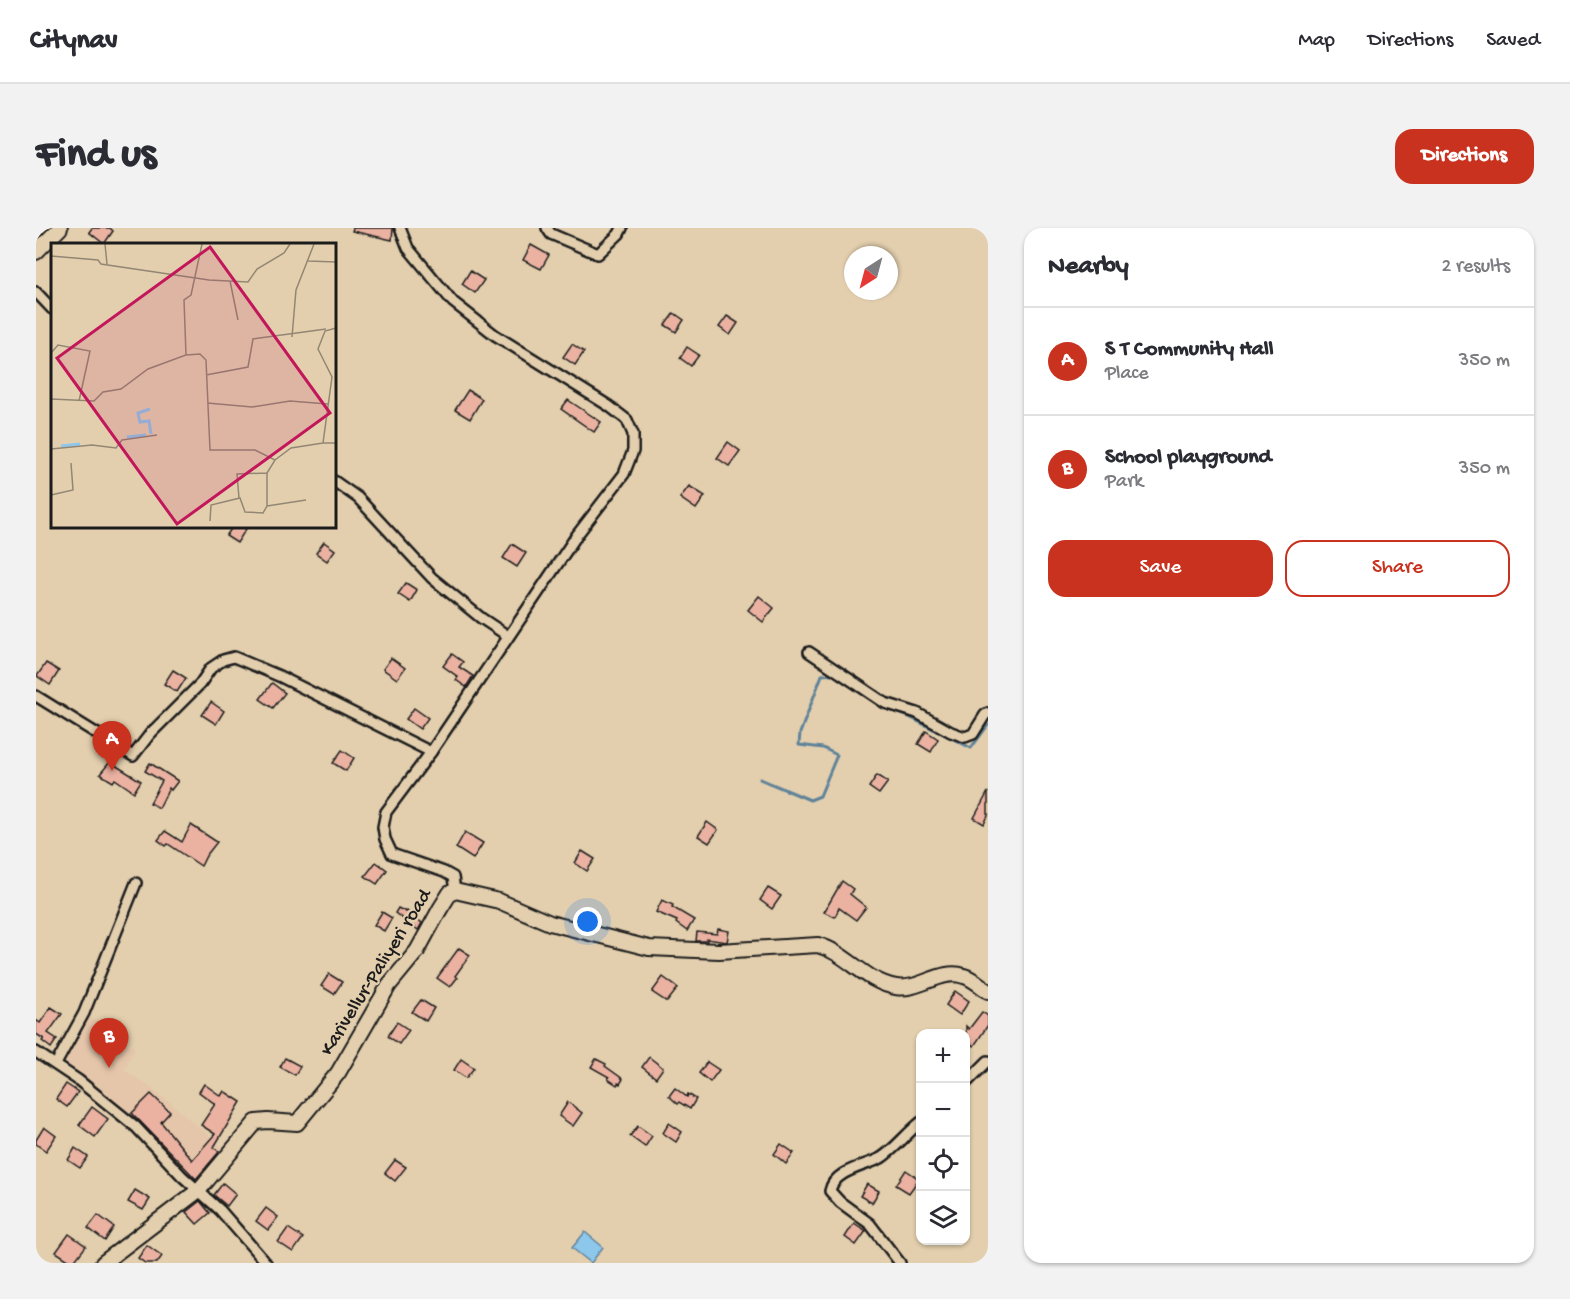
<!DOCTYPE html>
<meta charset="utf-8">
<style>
body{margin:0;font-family:"Gochi Hand",sans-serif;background:#f2f2f3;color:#2b2b33}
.controls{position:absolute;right:18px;bottom:18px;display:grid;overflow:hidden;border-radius:12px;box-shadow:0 2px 4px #0004}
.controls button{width:54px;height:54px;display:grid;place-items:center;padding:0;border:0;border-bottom:2px solid #e1e1e2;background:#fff;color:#2b2b33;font:30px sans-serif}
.compass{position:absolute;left:808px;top:18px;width:54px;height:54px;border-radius:50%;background:#fff;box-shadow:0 2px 4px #0004;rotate:216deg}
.you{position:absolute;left:552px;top:694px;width:21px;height:21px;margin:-15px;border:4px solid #fff;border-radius:50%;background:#1a73e8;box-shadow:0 0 0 9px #1a73e833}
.badge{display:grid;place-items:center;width:39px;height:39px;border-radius:50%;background:#c8321e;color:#fff;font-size:20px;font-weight:700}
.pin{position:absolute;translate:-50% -50px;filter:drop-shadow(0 2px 3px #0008)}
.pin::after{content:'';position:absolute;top:32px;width:21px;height:18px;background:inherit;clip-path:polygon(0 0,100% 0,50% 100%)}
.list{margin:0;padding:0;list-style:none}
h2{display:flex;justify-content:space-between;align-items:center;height:78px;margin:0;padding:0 24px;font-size:26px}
h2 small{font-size:20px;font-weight:400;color:#7c7c81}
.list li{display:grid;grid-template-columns:39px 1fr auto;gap:18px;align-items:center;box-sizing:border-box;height:108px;padding:0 24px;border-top:2px solid #e1e1e2}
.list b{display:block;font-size:22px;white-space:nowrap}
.list p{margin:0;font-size:20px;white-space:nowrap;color:#7c7c81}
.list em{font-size:20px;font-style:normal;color:#7c7c81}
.actions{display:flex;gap:12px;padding:18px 24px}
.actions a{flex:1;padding:14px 0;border:2px solid #c8321e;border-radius:18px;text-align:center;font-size:21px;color:#c8321e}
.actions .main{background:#c8321e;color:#fff}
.icon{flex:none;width:33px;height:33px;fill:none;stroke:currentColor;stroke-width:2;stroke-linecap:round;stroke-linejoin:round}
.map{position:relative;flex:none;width:952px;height:1035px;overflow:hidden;border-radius:18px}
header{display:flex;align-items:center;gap:36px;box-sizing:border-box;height:84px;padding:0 30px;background:#fff;border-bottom:2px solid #e1e1e2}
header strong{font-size:28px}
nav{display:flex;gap:33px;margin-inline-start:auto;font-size:21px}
.intro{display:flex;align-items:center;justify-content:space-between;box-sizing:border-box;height:144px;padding:0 36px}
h1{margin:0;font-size:42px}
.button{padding:15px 27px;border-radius:18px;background:#c8321e;color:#fff;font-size:21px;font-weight:700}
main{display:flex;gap:36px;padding:0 36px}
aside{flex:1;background:#fff;border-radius:18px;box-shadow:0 2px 4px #0004}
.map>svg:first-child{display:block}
.built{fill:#e5c6aa}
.water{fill:#8dc7ec;stroke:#608399;stroke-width:1.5}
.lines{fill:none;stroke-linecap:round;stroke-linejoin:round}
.stream{stroke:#608399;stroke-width:3}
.building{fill:#ebb2a2;stroke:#1c1c1c;stroke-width:1.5}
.minor-casing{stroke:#1c1c1c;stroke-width:14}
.secondary-casing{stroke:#1c1c1c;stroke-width:18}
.minor{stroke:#e3cfae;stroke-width:9}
.secondary{stroke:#e3cfae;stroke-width:14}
.labels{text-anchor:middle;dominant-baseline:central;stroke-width:4.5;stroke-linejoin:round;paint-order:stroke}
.street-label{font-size:20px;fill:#1c1c1c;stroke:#e3cfae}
.inset-river{fill:none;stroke:#8dc7ec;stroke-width:3}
.inset-road{fill:none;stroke:#938774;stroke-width:1.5}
.view{fill:#c2185b;fill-opacity:0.15;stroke:#c2185b;stroke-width:3}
.inset-edge{fill:none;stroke:#1c1c1c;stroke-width:3}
</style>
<header>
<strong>Citynav</strong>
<nav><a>Map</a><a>Directions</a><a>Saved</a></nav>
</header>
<div class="intro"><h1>Find us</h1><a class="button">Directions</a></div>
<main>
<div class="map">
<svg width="952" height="1035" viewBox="0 0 952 1035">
<rect width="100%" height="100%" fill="#e3cfae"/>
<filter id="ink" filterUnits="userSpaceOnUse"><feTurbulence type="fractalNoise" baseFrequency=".0167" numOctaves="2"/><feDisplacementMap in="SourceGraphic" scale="12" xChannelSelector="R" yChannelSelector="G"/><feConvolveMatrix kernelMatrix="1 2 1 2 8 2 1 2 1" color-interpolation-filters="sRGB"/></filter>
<g filter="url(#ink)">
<path class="built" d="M50 787 99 820 88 841 131 872 190 922 163 957 150 948 104 896 76 872 24 835Z"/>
<path class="water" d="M549 1004 567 1019 555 1035 536 1020Z"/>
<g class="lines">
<path class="stream" d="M724 551 774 572 784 568 801 527 787 520 763 517 764 505 786 447 798 446 848 479 871 488 935 520 952 497"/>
</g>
<g class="building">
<path d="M56 0H74L77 3 68 16 53 4Z"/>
<path d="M317 0H357L356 12 316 3Z"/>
<path d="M495 17 513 27 505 41 487 32Z"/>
<path d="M434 43 448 52 439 65 426 56Z"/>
<path d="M638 85 648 92 640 104 629 97Z"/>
<path d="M691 88 702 95 694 107 683 99Z"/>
<path d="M536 116 548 124 539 137 527 129Z"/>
<path d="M651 119 663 127 655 138 644 130Z"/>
<path d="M432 162 446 171 434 191 419 182Z"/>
<path d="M532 172 565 194 558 204 525 181Z"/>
<path d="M692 214 704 223 693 238 681 230Z"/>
<path d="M653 258 669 268 660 281 644 270Z"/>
<path d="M197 298H206L210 301 201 315 190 308Z"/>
<path d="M288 314 299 322 291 333 280 325Z"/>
<path d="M476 316 490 325 481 339 467 330Z"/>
<path d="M370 355 381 362 374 374 362 366Z"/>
<path d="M723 368 738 380 727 394 712 382Z"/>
<path d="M416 426 427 434 423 439 437 448 430 459 420 452 422 449 407 438Z"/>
<path d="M355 430 369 440 361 451 347 441Z"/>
<path d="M10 435 23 443 14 457 1 448Z"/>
<path d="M137 442 150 450 141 464 128 456Z"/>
<path d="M236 455 249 465 237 480 224 471Z"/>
<path d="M175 474 188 483 180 496 166 487Z"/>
<path d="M378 480 392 490 384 501 370 491Z"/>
<path d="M890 503 902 511 895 524 882 516Z"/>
<path d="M306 522 318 530 310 543 297 535Z"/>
<path d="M74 534 105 553 98 564 79 551 77 554 64 546Z"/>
<path d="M114 535 142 553 135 562 133 560 123 580 114 575 126 553 109 543Z"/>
<path d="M841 547 852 554 843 566 833 559Z"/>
<path d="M952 564V588L948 596 938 590Z"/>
<path d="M671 594 682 602 673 615 662 608Z"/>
<path d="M155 597 181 614 170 628 165 638 132 616 130 618 122 612 129 603 146 614Z"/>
<path d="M429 604 447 615 437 631 420 620Z"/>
<path d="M546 623 559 631 551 643 539 635Z"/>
<path d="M340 634 351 642 341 656 329 648Z"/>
<path d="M806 653 817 661 814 666 830 679 820 692 803 680 799 689 788 684Z"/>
<path d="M732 660 745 668 736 681 724 672Z"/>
<path d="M626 672 637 677 636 679 658 692 651 703 640 695 641 693 620 684Z"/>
<path d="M362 680 370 684 371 683 386 695 382 702 359 685Z"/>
<path d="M346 684 356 690 348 703 338 697Z"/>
<path d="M682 701 693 703 691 714 671 711V713H660L661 704 681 706Z"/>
<path d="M423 720 434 727 419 748 421 750 414 759 401 750Z"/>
<path d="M293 746 306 754 298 766 285 758Z"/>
<path d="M627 749 642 760 631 774 616 764Z"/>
<path d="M919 763 933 773 924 787 910 777Z"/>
<path d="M385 772 398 780 390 793 376 784Z"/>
<path d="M15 779 26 786 12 805 21 811 15 820 6 813 8 811 0 806V792L4 795Z"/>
<path d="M946 784 952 788V797L938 818 930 812V798L933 801Z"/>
<path d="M361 794 373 802 363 816 352 808Z"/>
<path d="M613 829 627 840 620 850 606 839Z"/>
<path d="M249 830 264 838 259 847 244 839Z"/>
<path d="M425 831 438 840 430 850 418 842Z"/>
<path d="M560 831 570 836 569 838 587 851 584 856 582 855 581 857 572 851 573 849 555 839Z"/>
<path d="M671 834 683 842 674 854 663 845Z"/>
<path d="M30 856 42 864 31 879 20 871Z"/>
<path d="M168 856 185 868 188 863 205 874 178 919 183 924 160 951 96 885 115 866 134 884 125 894 156 932 179 906 165 897 179 876 163 864Z"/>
<path d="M639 860 651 869 652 866 660 871 654 881 643 874 642 876 633 868Z"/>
<path d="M532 874 546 885 537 898 523 888Z"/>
<path d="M56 879 72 891 59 909 43 897Z"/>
<path d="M633 895 646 904 640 914 627 905Z"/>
<path d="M602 898 616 908 609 919 594 908Z"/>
<path d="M8 899 20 908 10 923 0 916V912Z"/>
<path d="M745 916 758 925 750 936 738 926Z"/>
<path d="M39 920 52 929 44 940 32 932Z"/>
<path d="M359 932 370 939 359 953 349 945Z"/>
<path d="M870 942 883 951 873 965 860 957Z"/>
<path d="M187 955 200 966 191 978 178 967Z"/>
<path d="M831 956 843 963 836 975 824 968Z"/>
<path d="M99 962 114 971 107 982 92 974Z"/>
<path d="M164 973 174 985 161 996 150 984Z"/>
<path d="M230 980 242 989 232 1002 220 993Z"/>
<path d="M62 987 78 999 69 1013 52 1000Z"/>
<path d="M818 995 830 1003 820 1017 809 1009Z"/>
<path d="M252 1000 267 1010 257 1024 242 1014Z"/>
<path d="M33 1006 50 1018 37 1035 20 1024Z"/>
<path d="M111 1017 126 1028 121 1035H109L102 1030Z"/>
</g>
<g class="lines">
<g class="minor-casing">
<g id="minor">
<path d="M364 0 372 20 417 74 459 107 573 178 591 192 597 206V223L588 246 541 307 395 524 350 584 347 599 349 611 356 626 408 644 417 649 419 663"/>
<path d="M511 0 515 6 562 26 583 6 586 0"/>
<path d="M0 64 16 81"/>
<path d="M298 253 322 270 396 350 445 390 472 408"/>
<path d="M773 424 849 475 881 485 915 504 929 509 937 506 949 487 952 485"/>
<path d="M0 468 97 528 114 506 164 456 175 440 187 432 198 429 243 448 395 524"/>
<path d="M0 824 42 852 100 899 146 948 184 982 230 1035"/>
<path d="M20 836 48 785 100 655"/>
<path d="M930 855 952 833"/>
<path d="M864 1035 834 996 804 974 794 963C798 942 830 938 845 930 859 921 871 905 885 894"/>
</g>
</g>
<g class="secondary-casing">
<g id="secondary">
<path d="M0 24 24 0"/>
<path d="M67 1035 163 962 220 894 232 893 261 895 302 845 353 757 381 723 404 681 414 665 419 663 463 673 514 695 613 720 683 723 782 717C811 725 829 754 860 759 883 763 905 740 928 748 936 750 945 758 952 763"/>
</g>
</g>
<use href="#minor" class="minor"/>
<use href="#secondary" class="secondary"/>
</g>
</g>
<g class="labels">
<g class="street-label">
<text transform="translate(341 745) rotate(-58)">Karivellur-Paliyeri road</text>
</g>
</g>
<g transform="translate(15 15)">
<rect width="285" height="285" fill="#e3cfae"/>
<path class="inset-river" d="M99 166 87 170 89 179 98 178 100 191M76 194 95 192M10 203 29 201"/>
<path class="inset-road" d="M54 1 56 21M0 13 47 17 50 21 158 37 197 39 206 26 233 10 239 1M257 18 285 19M179 38 187 77M285 85 274 88 267 106 281 134 272 200H285M241 94 245 47 263 1M0 110 7 102 39 108 28 158M135 112 149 111 155 117 159 207H204L224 217M155 132 197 124 202 96 275 86M0 156 43 158 52 149 70 146 97 126 135 112 133 57 140 52 151 1M156 160 201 164 239 158 277 161M0 206 41 202 65 205 71 197 106 192M0 252 22 247 20 220M188 255 186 231 216 230M216 263 255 257M159 278 160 262 189 255 194 269 212 270 216 263V230L224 217 240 205 272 200"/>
<path class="view" d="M159 4 279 170 126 281 6 115Z"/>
<rect width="285" height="285" class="inset-edge"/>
</g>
</svg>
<div class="controls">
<button>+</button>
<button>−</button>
<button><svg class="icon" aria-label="locate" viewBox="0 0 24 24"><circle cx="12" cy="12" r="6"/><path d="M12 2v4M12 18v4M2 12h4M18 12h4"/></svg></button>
<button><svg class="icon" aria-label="layers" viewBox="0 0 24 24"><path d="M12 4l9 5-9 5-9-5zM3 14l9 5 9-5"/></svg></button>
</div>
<svg class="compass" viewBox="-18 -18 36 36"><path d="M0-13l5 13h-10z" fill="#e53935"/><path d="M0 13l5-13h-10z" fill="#7c7c81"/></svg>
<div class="you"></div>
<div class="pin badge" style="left:76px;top:543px">A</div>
<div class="pin badge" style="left:73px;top:840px">B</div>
</div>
<aside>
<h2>Nearby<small>2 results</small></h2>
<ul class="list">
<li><span class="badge">A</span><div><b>S T Community Hall</b><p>Place</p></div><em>350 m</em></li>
<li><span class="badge">B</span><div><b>School playground</b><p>Park</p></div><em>350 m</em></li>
</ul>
<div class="actions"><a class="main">Save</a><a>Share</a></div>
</aside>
</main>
